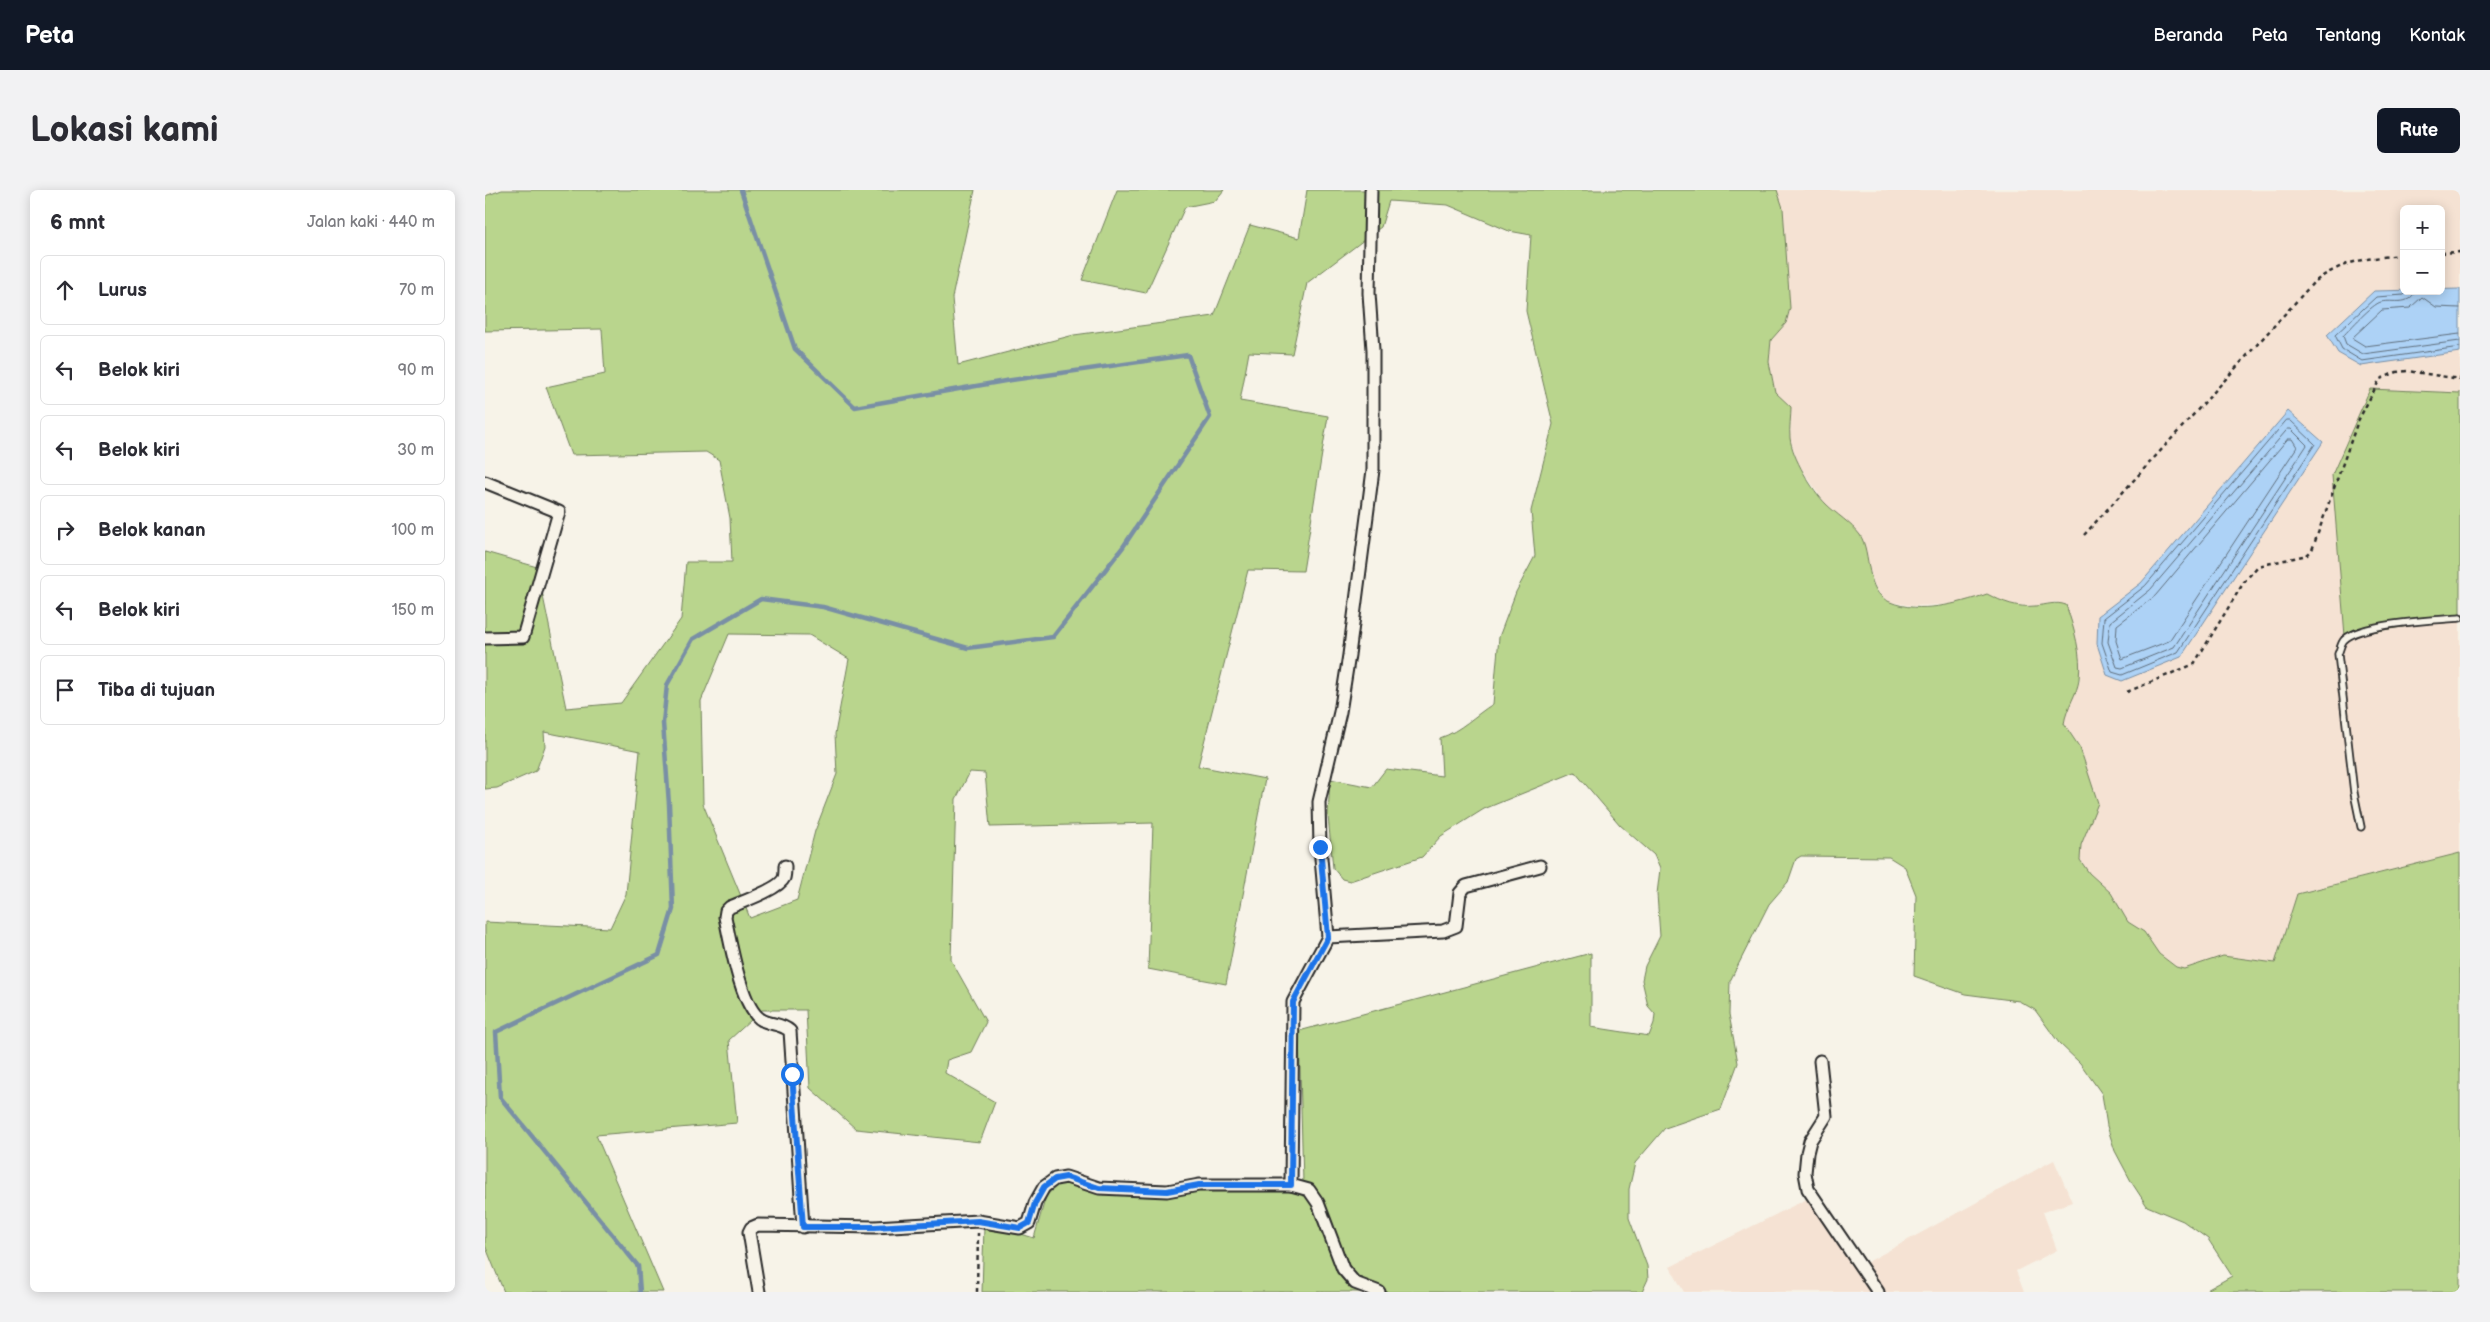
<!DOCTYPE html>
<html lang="id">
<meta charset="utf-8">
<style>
body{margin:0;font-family:"Balsamiq Sans",sans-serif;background:#f2f2f3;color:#2b2b33}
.controls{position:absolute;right:15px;top:15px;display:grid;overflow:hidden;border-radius:8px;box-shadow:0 2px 12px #0003}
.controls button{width:45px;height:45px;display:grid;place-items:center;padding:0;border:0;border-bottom:1px solid #e1e1e2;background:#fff;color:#2b2b33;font:25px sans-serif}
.stop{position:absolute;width:15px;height:15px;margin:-11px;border:4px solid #1a73e8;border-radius:50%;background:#fff}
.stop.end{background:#1a73e8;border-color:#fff;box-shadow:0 1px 5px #0008}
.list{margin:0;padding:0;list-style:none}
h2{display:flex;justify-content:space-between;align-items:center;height:65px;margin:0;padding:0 20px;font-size:21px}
h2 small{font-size:16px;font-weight:400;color:#7c7c81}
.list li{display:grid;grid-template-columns:32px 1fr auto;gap:15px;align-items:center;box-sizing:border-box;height:70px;margin:0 10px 10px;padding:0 10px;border:1px solid #e1e1e2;border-radius:8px}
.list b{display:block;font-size:19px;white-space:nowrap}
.list em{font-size:16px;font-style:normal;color:#7c7c81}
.icon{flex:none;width:28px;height:28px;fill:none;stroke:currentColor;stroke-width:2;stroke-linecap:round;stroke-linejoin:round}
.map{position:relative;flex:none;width:1975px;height:1102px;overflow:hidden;border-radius:8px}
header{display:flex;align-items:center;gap:30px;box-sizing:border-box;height:70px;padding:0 25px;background:#111827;color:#fff}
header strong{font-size:24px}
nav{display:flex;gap:28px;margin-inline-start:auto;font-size:18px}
.intro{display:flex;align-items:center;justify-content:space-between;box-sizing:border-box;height:120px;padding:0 30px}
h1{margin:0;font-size:35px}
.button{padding:12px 22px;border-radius:8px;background:#111827;color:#fff;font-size:18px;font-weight:700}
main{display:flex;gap:30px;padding:0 30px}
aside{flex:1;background:#fff;border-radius:8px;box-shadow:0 2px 12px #0003}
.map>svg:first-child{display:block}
.built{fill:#f5e2d3;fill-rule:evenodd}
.green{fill:#b9d58d;stroke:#72805c;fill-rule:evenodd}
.water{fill:#add2f6;stroke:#798fa5}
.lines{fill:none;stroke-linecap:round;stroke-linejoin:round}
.shore{stroke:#5f6e7c;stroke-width:1}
.stream{stroke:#798fa5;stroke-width:4.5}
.service-casing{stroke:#2b2b2b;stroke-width:9}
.minor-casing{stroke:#2b2b2b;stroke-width:15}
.path{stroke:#2b2b2b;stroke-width:2.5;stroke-dasharray:4 4;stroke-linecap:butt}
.service{stroke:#f7f3e8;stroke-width:5.5}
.minor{stroke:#f7f3e8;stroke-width:11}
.route{stroke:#1a73e8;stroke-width:6}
</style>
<header>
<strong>Peta</strong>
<nav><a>Beranda</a><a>Peta</a><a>Tentang</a><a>Kontak</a></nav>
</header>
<div class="intro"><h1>Lokasi kami</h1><a class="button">Rute</a></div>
<main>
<aside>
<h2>6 mnt<small>Jalan kaki · 440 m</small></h2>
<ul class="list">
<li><svg class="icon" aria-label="ahead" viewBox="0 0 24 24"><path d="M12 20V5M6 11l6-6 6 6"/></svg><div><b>Lurus</b></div><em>70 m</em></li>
<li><svg class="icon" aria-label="left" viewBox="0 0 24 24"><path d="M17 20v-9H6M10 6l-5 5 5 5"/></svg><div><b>Belok kiri</b></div><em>90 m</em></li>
<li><svg class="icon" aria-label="left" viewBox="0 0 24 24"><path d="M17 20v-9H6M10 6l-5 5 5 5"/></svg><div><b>Belok kiri</b></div><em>30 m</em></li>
<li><svg class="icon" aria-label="right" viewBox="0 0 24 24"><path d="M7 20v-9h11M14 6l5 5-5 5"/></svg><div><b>Belok kanan</b></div><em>100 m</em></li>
<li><svg class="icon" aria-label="left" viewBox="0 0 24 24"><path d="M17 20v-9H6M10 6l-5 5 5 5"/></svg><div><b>Belok kiri</b></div><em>150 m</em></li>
<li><svg class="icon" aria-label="arrive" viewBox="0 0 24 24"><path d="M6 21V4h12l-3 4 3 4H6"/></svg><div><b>Tiba di tujuan</b></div></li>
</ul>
</aside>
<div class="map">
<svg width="1975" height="1102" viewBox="0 0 1975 1102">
<rect width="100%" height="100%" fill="#f7f3e8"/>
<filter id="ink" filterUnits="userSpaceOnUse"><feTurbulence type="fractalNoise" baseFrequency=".02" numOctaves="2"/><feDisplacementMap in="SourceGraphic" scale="10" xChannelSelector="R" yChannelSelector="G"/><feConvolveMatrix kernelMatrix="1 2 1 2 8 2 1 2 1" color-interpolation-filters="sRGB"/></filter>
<g filter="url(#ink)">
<g class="built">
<path d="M1292 0H1975V203L1885 199 1975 428V663L1812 704 1790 773 1738 766 1700 779 1691 777 1674 764 1659 742 1643 732 1626 703 1604 683 1595 670 1596 655 1613 613 1595 558 1579 534 1580 521 1595 490 1572 412 1550 416 1525 415 1502 404 1477 413 1455 415 1428 416 1405 412 1396 406 1389 395 1375 345 1339 312 1313 273 1305 249 1306 217 1290 202 1284 172 1286 150 1301 133 1305 118 1298 18ZM1919 19H1956V101H1919Z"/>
<path d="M1569 970 1587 1012 1558 1022 1572 1060 1531 1081 1539 1102H1199L1185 1077 1332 1004 1379 1074Z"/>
</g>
<g class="green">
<path d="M17 0H490L467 108 473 175 589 145 729 126 765 35 814 48 822 0H1292L1298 18 1305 118 1301 133 1286 150 1284 172 1290 202 1306 217C1306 227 1304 238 1305 248 1307 267 1327 300 1341 314 1351 324 1366 333 1375 345 1387 363 1379 402 1405 412 1434 424 1473 414 1502 404 1518 412 1532 418 1550 416 1562 415 1570 411 1581 415 1589 438 1597 465 1594 489 1593 503 1581 518 1579 534L1595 558 1613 613 1596 655 1595 670 1604 683 1626 703 1643 732 1659 742 1674 764 1691 777 1699 779 1738 766 1790 773 1812 704 1975 663V1102H1718L1747 1086 1723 1049 1698 1031 1662 1016 1647 993 1630 961 1622 936 1617 904 1595 873 1574 853 1550 820 1534 811 1480 804 1429 786 1431 705 1420 677 1404 667 1316 666 1311 669 1303 692 1284 714 1245 791 1244 824 1253 873 1236 919 1180 938 1150 973 1144 999V1028L1162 1076 1163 1089 1157 1102H497L499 1037 510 1036 549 1048 561 1006 578 990 608 1000 818 993 814 841 1106 763V837L1164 846 1169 833 1170 824 1163 816 1157 790 1160 776 1175 746 1172 704 1175 679 1169 665 1135 635 1090 582 999 619 956 646 937 667 865 691 857 689 848 678 843 626 845 589 887 597 901 579 957 586 955 548C976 541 990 525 1008 514L1014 447 1031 402 1050 366 1046 321 1068 234 1041 121 1046 45 1024 41 963 15 904 11 896 37 822 93 807 164 764 162 755 211 843 226 818 381 763 380 713 576 780 589 741 794 663 779 668 633 505 637 500 583 485 582 471 609 466 770 501 832 486 862 462 870 460 883 510 912 495 952 371 939 325 898 321 820H277L244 850 252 933 111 945 178 1102H19L0 1055V732L125 738 141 704 155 561 59 542 60 556 51 581 12 598 0 599V362L52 377 81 518 136 513 196 429 201 372H247L245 328 234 270 221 262 86 265 61 197 120 184 117 139 0 141V6ZM244 444 324 445 364 469 350 544 352 584 330 641 312 710 265 728 218 614 216 511Z"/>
<path d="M632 0H739L730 11 700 17 661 103 597 90Z"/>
<path d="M1885 199 1975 203V428L1860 446 1847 285Z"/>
</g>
<g class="water">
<path d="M1975 99V162L1876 176 1853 163 1842 145 1889 101Z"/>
<path d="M1803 221 1838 252 1696 467 1637 491 1622 485 1612 454 1613 426 1656 393Z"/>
</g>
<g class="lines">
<g class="shore">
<path d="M1923 101 1919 105 1891 107 1850 145 1857 159 1877 171 1975 157"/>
<path d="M1930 101C1924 117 1908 109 1896 112 1887 114 1865 139 1858 146L1861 154 1878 164 1975 151"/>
<path d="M1975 118 1951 117 1937 107 1925 118 1897 120 1867 148 1880 156 1975 144"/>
<path d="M1802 230H1805L1830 254 1693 462 1637 485 1627 482 1617 453 1619 428 1660 396Z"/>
<path d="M1803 239H1806L1822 255 1689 457 1637 478 1632 477 1623 452 1625 432 1665 400Z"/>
<path d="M1803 249H1807L1812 257 1684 451 1637 469 1631 451 1632 435 1670 406Z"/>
</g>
<path class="stream" d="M155 1102 153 1076 15 907 11 842 174 765 188 719 184 614 178 533 182 495 208 449 276 409 338 417 483 458 568 447 638 357 725 227 703 165 520 191 370 217 310 159 256 0"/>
<g class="service-casing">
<path id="service" d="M1876 637 1869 603 1853 464C1855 460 1856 453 1859 450 1876 433 1950 430 1975 428"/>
</g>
<g class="minor-casing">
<g id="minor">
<path d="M0 292 74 322 38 447 0 448"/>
<path d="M300 676C300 679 300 685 299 688 294 699 257 712 245 717L241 721 240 727C245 750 256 819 277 830 286 835 296 833 305 841L318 1037"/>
<path d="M843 747 958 741 971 736 975 703 981 696 1055 676"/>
<path d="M1335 871 1341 926 1325 951 1322 963 1320 983 1323 999 1393 1102"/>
<path d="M806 995 808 812 843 747 835 657 834 612 855 522 864 465 888 280V160L884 103 886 0"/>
<path d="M274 1102 264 1042 266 1038 273 1035 390 1037 493 1031 535 1038 544 1033 550 1013 559 997 570 989 581 987 614 998 682 1001 714 995H806L824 1000 833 1013 858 1079 870 1093 894 1102"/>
</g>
</g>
<g class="path">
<path d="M1956 63 1975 62"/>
<path d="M1599 345 1828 93C1858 70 1882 68 1919 65"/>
<path d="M1642 502 1709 474 1759 392 1773 376 1822 365 1827 360 1873 231 1895 189 1912 182 1922 181 1975 189"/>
<path d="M492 1102 493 1043"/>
</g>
<use href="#service" class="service"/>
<use href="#minor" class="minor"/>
</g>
</g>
<g class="lines" filter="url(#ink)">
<path class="route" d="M307 884 318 1037H390L493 1031 535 1038 544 1033 550 1013 559 997 570 989 581 987 614 998 682 1001 714 995H806L808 812 843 747 835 657"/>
</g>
</svg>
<div class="controls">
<button>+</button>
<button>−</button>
</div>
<div class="stop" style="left:307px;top:884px"></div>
<div class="stop end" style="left:835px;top:657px"></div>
</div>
</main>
